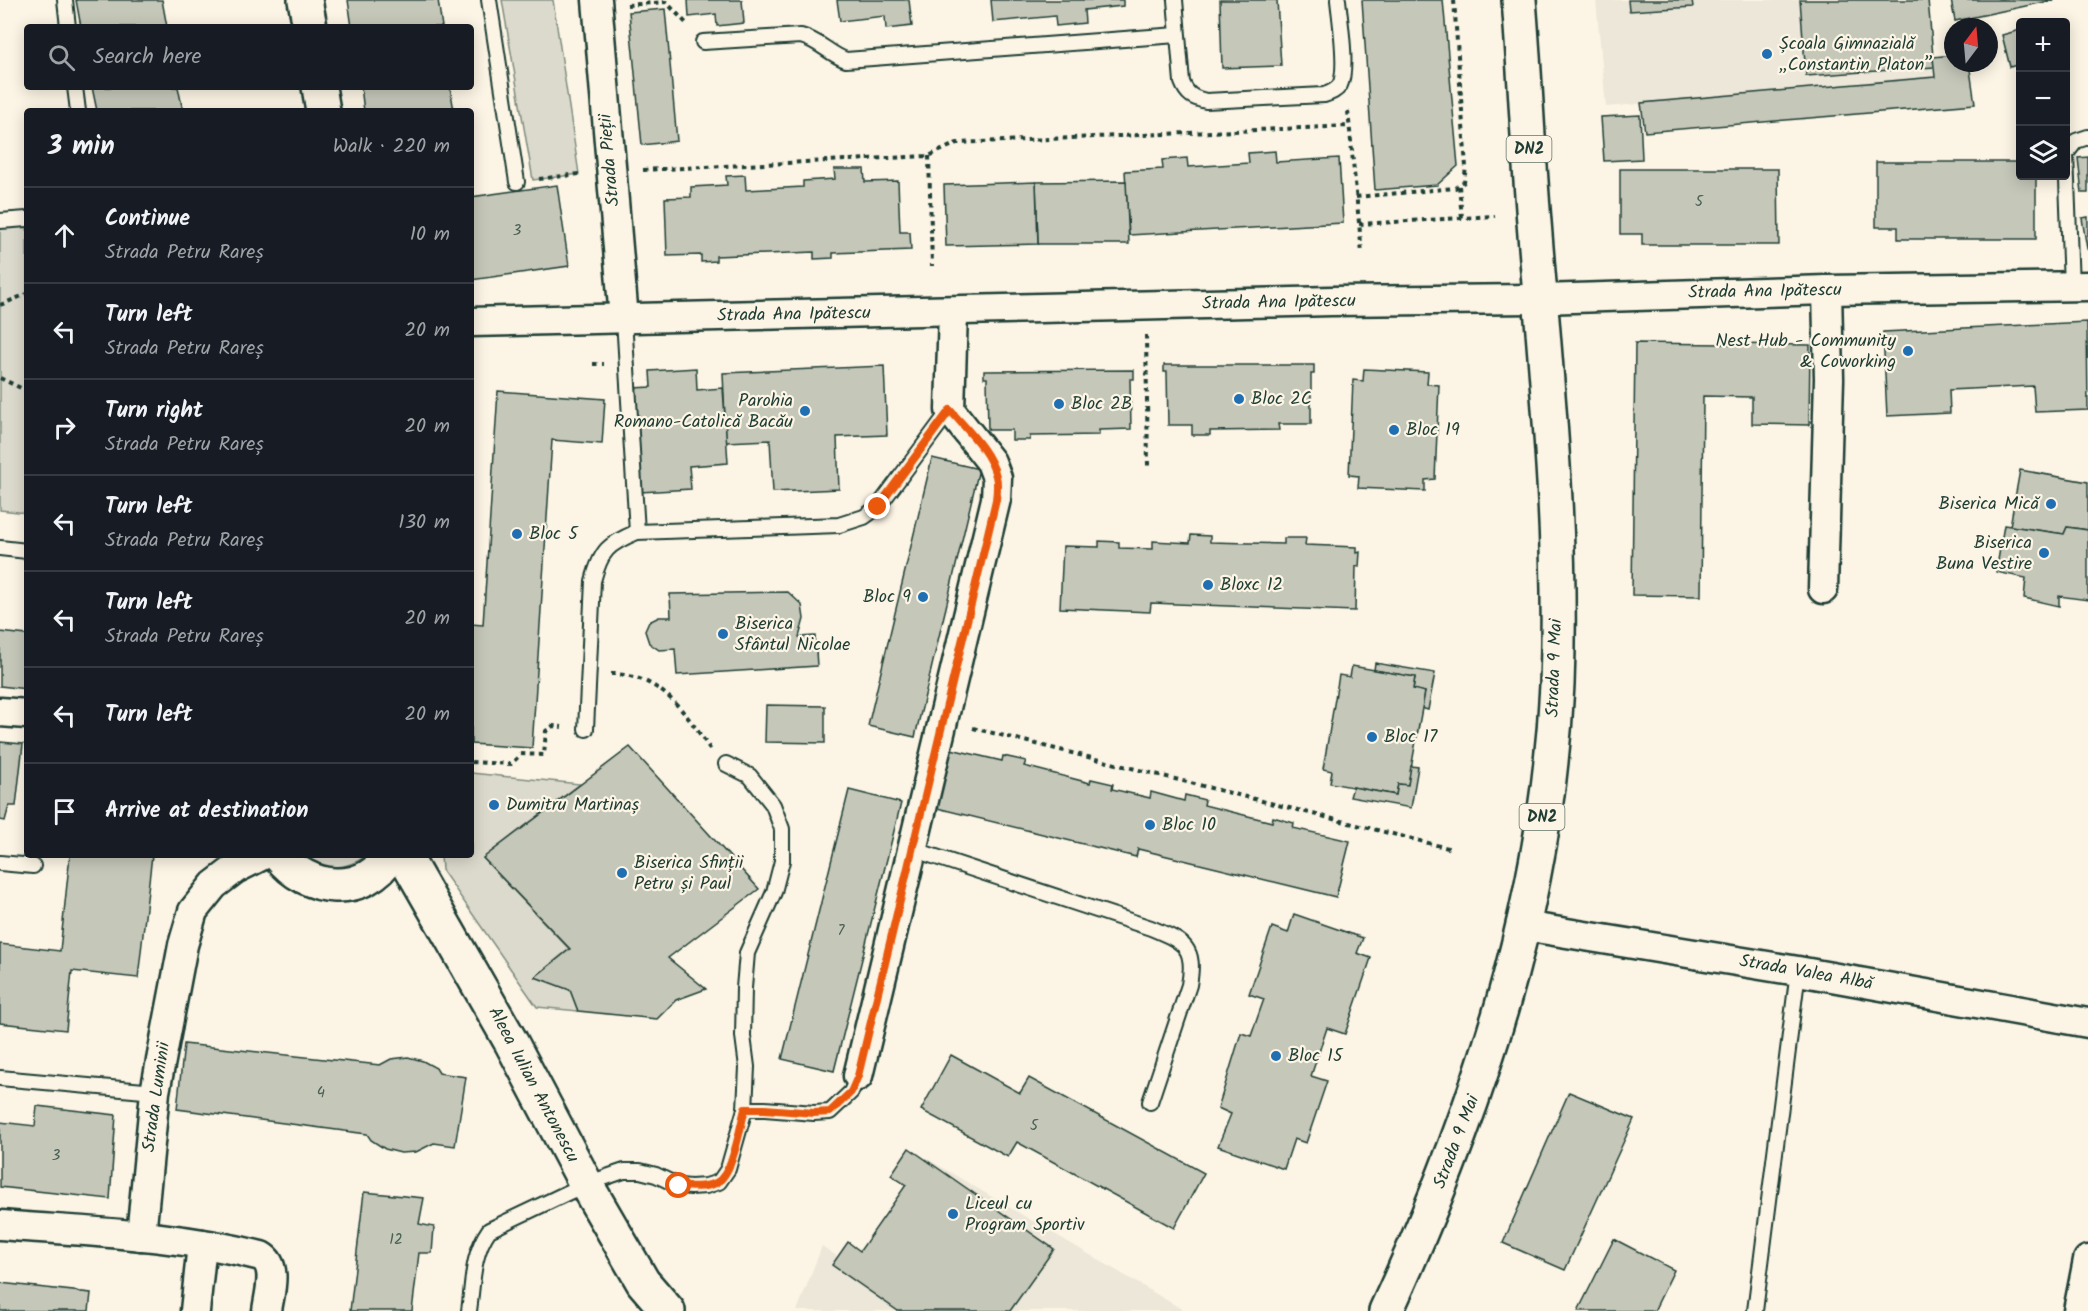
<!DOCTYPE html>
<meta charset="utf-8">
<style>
body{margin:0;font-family:Kalam,sans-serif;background:#20242c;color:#f1f3f6}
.controls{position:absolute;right:18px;top:18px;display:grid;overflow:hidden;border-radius:6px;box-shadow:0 3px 15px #0003}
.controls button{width:54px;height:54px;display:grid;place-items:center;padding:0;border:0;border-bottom:2px solid #363941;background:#171b24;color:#f1f3f6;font:30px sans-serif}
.compass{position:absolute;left:1944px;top:18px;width:54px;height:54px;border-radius:50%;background:#171b24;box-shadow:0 3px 15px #0003;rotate:16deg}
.stop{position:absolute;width:18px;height:18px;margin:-14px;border:4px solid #ea580c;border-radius:50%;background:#fff}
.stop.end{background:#ea580c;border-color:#fff;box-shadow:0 2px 6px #0008}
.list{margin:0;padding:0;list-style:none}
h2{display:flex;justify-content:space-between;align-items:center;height:78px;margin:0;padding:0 24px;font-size:26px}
h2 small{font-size:20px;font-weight:400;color:#9ea1a6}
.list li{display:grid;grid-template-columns:39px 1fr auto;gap:18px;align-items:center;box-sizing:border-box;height:96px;padding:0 24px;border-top:2px solid #363941}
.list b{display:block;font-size:22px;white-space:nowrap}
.list p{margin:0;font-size:20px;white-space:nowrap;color:#9ea1a6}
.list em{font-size:20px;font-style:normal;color:#9ea1a6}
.icon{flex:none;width:33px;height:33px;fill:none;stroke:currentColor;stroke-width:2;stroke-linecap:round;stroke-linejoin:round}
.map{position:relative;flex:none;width:2088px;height:1311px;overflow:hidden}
.search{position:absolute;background:#171b24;box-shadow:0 3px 15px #0003;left:24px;top:24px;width:450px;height:66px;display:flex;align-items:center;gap:15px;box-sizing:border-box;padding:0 21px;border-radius:6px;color:#9ea1a6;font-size:22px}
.panel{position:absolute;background:#171b24;box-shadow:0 3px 15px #0003;left:24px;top:108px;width:450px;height:750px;border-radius:6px}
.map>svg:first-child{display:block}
.built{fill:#ece7d8}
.green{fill:#dcdacc;stroke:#7e8c80;stroke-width:1.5}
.building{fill:#c5c7b9;stroke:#1f3d34;stroke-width:1.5}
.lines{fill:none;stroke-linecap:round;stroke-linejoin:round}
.lane-casing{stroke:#1f3d34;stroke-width:18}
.street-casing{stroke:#1f3d34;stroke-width:33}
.secondary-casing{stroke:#1f3d34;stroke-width:38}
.primary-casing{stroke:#1f3d34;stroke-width:38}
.path{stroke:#1f3d34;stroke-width:4;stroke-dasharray:4.5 4.5;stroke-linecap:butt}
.lane{stroke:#fcf5e5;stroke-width:14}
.street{stroke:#fcf5e5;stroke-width:28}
.secondary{stroke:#fcf5e5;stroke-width:33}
.primary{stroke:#fcf5e5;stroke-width:33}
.route{stroke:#ea580c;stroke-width:8}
.poi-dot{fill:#1f6fb2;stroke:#fcf5e5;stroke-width:2}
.labels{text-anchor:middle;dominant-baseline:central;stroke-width:4.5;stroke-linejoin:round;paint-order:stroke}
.number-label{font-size:15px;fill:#486055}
.shield{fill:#fcf5e5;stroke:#617469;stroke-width:1.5}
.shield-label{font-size:16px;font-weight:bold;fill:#1f3d34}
.poi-label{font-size:18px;fill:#1f3d34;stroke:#fcf5e5;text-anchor:start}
.street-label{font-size:18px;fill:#1f3d34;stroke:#fcf5e5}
</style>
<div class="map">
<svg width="2088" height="1311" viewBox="0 0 2088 1311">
<rect width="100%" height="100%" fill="#fcf5e5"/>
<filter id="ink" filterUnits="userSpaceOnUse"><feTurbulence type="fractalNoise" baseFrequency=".0167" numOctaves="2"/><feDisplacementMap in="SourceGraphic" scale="12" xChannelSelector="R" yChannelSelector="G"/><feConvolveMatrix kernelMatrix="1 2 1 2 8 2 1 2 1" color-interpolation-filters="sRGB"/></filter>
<g filter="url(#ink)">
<g class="built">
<path d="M1596 0H1928L1935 77 1606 107Z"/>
<path d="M909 1148 1185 1311H797L822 1246 838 1257 848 1242 860 1250 906 1186 891 1175Z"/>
</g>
<g class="green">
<path d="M502 0H553L579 174 533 180Z"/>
<path d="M27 219V513L0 510V221Z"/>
<path d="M471 773 580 784 483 858 569 949 535 977 570 990 578 1011 537 1007 442 870 441 855H471Z"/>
<path d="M301 855H367C346 870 322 873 301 855Z"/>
</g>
<g class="building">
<path d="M76 0H162L167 27H81Z"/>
<path d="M348 0H438L442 27H352Z"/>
<path d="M688 0H742L744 23 717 26 716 14 689 17Z"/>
<path d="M837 0H909L912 26 886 29 885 16 840 21Z"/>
<path d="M991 0H1123V6L1084 10 1085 23 1056 26 1055 16 993 22Z"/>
<path d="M1220 0H1277L1281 66 1222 68Z"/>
<path d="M1362 0H1443L1458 166 1437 185 1375 190Z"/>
<path d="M1628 0H1692L1693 7 1629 11Z"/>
<path d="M1800 0H1928L1934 67 1806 76Z"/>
<path d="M1951 0H2054L1955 21Z"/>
<path d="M665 9 677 141 642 145 629 12Z"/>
<path d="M2020 30V64L2010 67 2002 35Z"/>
<path d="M1953 55V63H1969L1975 104 1645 132 1641 103 1935 77 1933 57Z"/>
<path d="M92 87H178L183 111H97Z"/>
<path d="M361 87H450L454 111H364Z"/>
<path d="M1640 115 1642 159 1604 161 1601 117Z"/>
<path d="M1275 151 1276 162 1339 158 1343 223 1129 235 1125 171 1163 169 1162 160 1187 158 1188 167 1249 163 1248 153Z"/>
<path d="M2088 157V193H2082L2078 158Z"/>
<path d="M1876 162H2020V176H2036V239H1898V227H1876Z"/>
<path d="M834 169H864L865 182 898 181 900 232H910L911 250 833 253V258L814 259V252L716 256V261L701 262V255L667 256 665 198 691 197V187L727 185 726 176 745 175 746 190 803 187V181L835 179Z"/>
<path d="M1620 169H1778L1779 245H1642V234H1620Z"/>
<path d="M1126 181 1129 244H1038L1036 182Z"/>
<path d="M1036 182 1038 244 946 246 944 185Z"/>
<path d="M557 185 569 266 471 280V197Z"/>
<path d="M2088 217V248L2087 249 2082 218Z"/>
<path d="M2087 322 2088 410 2035 412 2033 386 1949 390 1950 413 1887 416 1883 332Z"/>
<path d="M1635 343 1810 345 1809 425 1752 424V397L1703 396 1701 596 1632 595Z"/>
<path d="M1164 365H1314V374H1311V424H1278L1279 430 1210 431V435H1192V425H1168L1167 372H1164Z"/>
<path d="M884 366 887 435 837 437 839 489 773 492 770 440 726 442 723 373Z"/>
<path d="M696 368 697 390 723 388 728 463 689 466 691 489 640 492 633 388 651 387 650 371Z"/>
<path d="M1364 369 1428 372 1427 384 1439 385 1435 479 1425 480V491L1358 488 1359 476 1349 475 1353 380 1363 381Z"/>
<path d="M1134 370V379H1130L1131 429 1099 430V435L1030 436V440H1012V430H988L987 378H984V371Z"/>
<path d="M498 391 605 399 602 444 552 440 532 748 471 744V624L483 625Z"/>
<path d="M932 458 979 469 915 737 868 726Z"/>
<path d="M2020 470 2088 482V530L2067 527 2064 534 2010 526Z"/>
<path d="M2004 525 2064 534 2067 527 2088 530V600L2059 596V606L2024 598 2026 578 1996 572Z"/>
<path d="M1191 535 1210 536V542L1284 544V538H1306L1305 545 1357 547V553L1360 552 1359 567 1356 566 1355 611 1151 603 1150 612 1060 608 1063 546 1099 547V541L1119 542V548L1153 549V541L1190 543Z"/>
<path d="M788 592 802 605 804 619 799 637 815 636 817 666 677 675 675 649 659 650 649 643 645 631 649 622 659 617H671L670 594Z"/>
<path d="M0 632 27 635V689L0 686Z"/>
<path d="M1375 663 1435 673 1428 710 1421 708 1425 692 1413 689 1415 677 1374 670Z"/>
<path d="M1352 666 1415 677 1413 689 1425 692 1408 785 1398 784 1396 795 1330 783 1332 771 1323 769 1339 675 1350 677Z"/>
<path d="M766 705 825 706V743L765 742Z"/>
<path d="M0 742 23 744 16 806H9L5 821 0 820Z"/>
<path d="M630 747 759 889 668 958 706 989 676 1000 657 1019 578 1011 570 990 535 977 570 949 483 858Z"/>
<path d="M951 749 1002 761 1003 756 1026 761 1024 766 1090 783 1091 779 1113 784 1112 789 1150 798 1151 792 1184 801 1185 795 1205 800 1204 805 1272 822 1273 817 1294 823 1293 828 1350 841 1336 897 1138 849 1136 857 937 808Z"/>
<path d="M1411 766 1418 767 1411 808 1350 797 1353 787 1396 795 1398 784 1408 785Z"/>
<path d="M849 790 901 803 834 1071 782 1059Z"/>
<path d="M70 855H152L138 978 72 971 66 1030 0 1023V944L60 951Z"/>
<path d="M1294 914 1363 938 1357 953 1371 958 1345 1034 1327 1028 1311 1076 1327 1081 1306 1143 1294 1139 1284 1169 1218 1146 1231 1114 1218 1108 1241 1033 1251 1036 1264 999 1249 994 1272 927 1288 933Z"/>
<path d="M184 1044 380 1065 391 1059 408 1057 423 1061 436 1068 439 1073 466 1077 455 1146 434 1143 416 1152 401 1153 385 1149 371 1140 367 1134 177 1109Z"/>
<path d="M951 1055 1020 1093 1029 1078 1204 1173 1174 1228 1017 1142 1008 1157 921 1110Z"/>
<path d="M1569 1092 1634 1119 1565 1270 1503 1243Z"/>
<path d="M37 1106 116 1115 110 1199 0 1187V1122L35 1126Z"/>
<path d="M909 1148 1054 1249 1010 1311H898L832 1265 848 1242 860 1251 906 1185 891 1175Z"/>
<path d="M364 1192 424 1198 419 1224 434 1227 432 1253H419L412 1311H350Z"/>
<path d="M1614 1239 1674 1270 1654 1311H1578Z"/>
<path d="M0 1283 91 1293 89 1311H0Z"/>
</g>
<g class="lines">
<g class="lane-casing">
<g id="lane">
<path d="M65 0 68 27"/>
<path d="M489 0 517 182"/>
<path d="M1175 0 1182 82C1187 95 1193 98 1206 101L1324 95C1331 93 1336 91 1340 85 1348 69 1340 20 1338 0"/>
<path d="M703 42 801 36C820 41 829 54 846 60L1177 35"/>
<path d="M75 87 78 111"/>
<path d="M0 221 27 219"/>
<path d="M2071 287 2066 154 2076 141 2088 137"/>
<path d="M624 319 637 532"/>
<path d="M0 548 27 551"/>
<path d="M586 729 593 581C601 550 608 544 637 532L839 525 864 517 878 507 950 410"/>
<path d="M912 849 1151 928C1184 942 1196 946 1189 985L1150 1102"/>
<path d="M0 863 33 866"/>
<path d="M0 1078 155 1092"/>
<path d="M745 1109H765L814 1113 830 1112 851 1092 858 1076"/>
<path d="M469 1311C473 1283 472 1254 489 1230L586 1184 624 1171H640L656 1175 679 1186 691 1187 706 1186 719 1182 728 1169 745 1109 747 1067 743 1036 744 988 747 953 774 892 782 861V829L773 805 750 776 726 764"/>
<path d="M1755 1311 1798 971"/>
</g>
</g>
<g class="street-casing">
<g id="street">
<path d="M597 0 624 319"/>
<path d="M471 322 1331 301 1541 299 1827 290 2088 286"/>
<path d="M1823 589 1829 379 1827 290"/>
<path d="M0 712 27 714"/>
<path d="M1524 926 1798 971 2088 1023"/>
<path d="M858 1076 996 499 997 478 991 462 950 410 953 311"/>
<path d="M0 1225C87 1232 176 1234 261 1256 279 1266 269 1294 267 1311"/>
<path d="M141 1236 155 1092 183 945 193 911 214 885 235 869 263 855"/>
<path d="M195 1311 202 1244"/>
<path d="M2078 1311 2088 1260"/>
</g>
</g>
<g class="secondary-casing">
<g id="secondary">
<path d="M305 0 310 27"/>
<path d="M319 87 323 111"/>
<path d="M279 855C307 892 364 898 390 855"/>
<path d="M404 855 511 1042 586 1184 643 1282 668 1311"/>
</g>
</g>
<g class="primary-casing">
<path id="primary" d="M1386 1311C1477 1113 1547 905 1557 685 1563 530 1546 376 1534 222 1528 148 1525 74 1519 0"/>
</g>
<g class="path">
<path d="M627 5 666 2 688 25"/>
<path d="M1348 111 1362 253"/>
<path d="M929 156 932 266"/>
<path d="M643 170 929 156 957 143 1350 126"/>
<path d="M539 179 579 174"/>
<path d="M1459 186 1462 218"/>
<path d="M1356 197 1455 188 1464 182 1466 167 1454 0"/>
<path d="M1359 224 1495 216"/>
<path d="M0 305 27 294"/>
<path d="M1146 335 1148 466"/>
<path d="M593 364H604"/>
<path d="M0 378 27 391"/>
<path d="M611 674C660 674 686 713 710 749"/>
<path d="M973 728 1452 849"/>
<path d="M471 762 511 764 521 754 544 755 546 731 553 726 562 727"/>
</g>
<use href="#lane" class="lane"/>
<use href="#street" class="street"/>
<use href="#secondary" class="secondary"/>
<use href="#primary" class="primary"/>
</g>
</g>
<g class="lines" filter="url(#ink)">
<path class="route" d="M679 1186C691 1187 705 1188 716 1183 733 1175 740 1127 745 1109H765L814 1113 830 1112 851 1092 858 1076 996 500C997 492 998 483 996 476 990 451 967 430 950 410L878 507"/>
</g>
<g class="poi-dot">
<circle cx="1767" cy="54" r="6"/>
<circle cx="1908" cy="351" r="6"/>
<circle cx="1239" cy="399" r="6"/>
<circle cx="1059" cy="404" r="6"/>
<circle cx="805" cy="411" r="6"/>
<circle cx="1394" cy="430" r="6"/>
<circle cx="2051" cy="504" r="6"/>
<circle cx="517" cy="534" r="6"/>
<circle cx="2044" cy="553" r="6"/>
<circle cx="1208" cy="585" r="6"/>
<circle cx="923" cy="597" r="6"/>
<circle cx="723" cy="634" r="6"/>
<circle cx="1372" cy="737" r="6"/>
<circle cx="494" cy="805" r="6"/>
<circle cx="1150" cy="825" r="6"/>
<circle cx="622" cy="873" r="6"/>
<circle cx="1276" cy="1056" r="6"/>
<circle cx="953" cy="1214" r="6"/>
</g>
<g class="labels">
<g class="number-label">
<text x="1699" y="202">5</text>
<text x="517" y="231">3</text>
<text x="841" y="931">7</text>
<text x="321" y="1093">4</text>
<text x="1034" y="1126">5</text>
<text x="56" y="1156">3</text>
<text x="396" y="1240">12</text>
</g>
<g class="shield">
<rect x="1506.5" y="136" width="45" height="26" rx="4.5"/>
<rect x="1519.5" y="804" width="45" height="26" rx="4.5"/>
</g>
<g class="shield-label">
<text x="1529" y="149">DN2</text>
<text x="1542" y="817">DN2</text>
</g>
<g class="poi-label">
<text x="1779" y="44">Școala Gimnazială<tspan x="1779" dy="21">„Constantin Platon”</tspan></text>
<text x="1896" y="341" text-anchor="end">Nest Hub - Community<tspan x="1896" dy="21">&amp; Coworking</tspan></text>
<text x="1251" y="399">Bloc 2C</text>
<text x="793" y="401" text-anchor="end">Parohia<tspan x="793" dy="21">Romano-Catolică Bacău</tspan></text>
<text x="1071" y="404">Bloc 2B</text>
<text x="1406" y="430">Bloc 19</text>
<text x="2039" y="504" text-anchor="end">Biserica Mică</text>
<text x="529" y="534">Bloc 5</text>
<text x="2032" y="543" text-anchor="end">Biserica<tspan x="2032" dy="21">Buna Vestire</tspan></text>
<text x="1220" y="585">Bloxc 12</text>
<text x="911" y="597" text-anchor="end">Bloc 9</text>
<text x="735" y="624">Biserica<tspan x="735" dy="21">Sfântul Nicolae</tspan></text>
<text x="1384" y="737">Bloc 17</text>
<text x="506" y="805">Dumitru Martinaș</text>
<text x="1162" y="825">Bloc 10</text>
<text x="634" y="863">Biserica Sfinții<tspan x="634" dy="21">Petru și Paul</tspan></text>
<text x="1288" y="1056">Bloc 15</text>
<text x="965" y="1204">Liceul cu<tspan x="965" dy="21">Program Sportiv</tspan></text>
</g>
<g class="street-label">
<text transform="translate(610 160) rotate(-95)">Strada Pieții</text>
<text transform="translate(1765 292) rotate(-1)">Strada Ana Ipătescu</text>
<text transform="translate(1279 303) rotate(-1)">Strada Ana Ipătescu</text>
<text transform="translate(794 315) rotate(-1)">Strada Ana Ipătescu</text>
<text transform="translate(1555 668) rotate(-88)">Strada 9 Mai</text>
<text transform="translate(1806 973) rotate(10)">Strada Valea Albă</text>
<text transform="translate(533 1085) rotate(62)">Aleea Iulian Antonescu</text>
<text transform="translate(157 1097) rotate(-82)">Strada Luminii</text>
<text transform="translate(1457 1142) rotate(-69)">Strada 9 Mai</text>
</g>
</g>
</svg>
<div class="controls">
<button>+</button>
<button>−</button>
<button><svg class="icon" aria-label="layers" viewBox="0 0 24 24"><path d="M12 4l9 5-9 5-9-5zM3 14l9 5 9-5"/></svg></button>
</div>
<svg class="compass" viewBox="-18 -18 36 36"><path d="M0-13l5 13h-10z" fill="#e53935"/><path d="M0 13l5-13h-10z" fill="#9ea1a6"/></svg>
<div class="stop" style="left:679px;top:1186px"></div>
<div class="stop end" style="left:878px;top:507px"></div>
<div class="search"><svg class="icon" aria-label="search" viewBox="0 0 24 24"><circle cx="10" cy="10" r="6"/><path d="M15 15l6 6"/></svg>Search here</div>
<section class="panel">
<h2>3 min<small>Walk · 220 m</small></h2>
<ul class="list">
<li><svg class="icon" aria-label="ahead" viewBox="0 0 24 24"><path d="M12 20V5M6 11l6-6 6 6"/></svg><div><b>Continue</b><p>Strada Petru Rareș</p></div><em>10 m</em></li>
<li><svg class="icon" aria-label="left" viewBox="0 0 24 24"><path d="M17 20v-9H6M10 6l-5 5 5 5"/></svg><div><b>Turn left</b><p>Strada Petru Rareș</p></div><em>20 m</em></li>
<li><svg class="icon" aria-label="right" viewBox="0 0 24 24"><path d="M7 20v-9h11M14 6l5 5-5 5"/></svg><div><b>Turn right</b><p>Strada Petru Rareș</p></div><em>20 m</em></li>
<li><svg class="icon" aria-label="left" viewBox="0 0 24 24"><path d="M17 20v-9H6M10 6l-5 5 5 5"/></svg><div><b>Turn left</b><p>Strada Petru Rareș</p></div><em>130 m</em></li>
<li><svg class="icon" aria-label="left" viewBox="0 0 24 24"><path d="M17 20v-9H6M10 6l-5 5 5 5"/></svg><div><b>Turn left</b><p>Strada Petru Rareș</p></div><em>20 m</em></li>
<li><svg class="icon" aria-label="left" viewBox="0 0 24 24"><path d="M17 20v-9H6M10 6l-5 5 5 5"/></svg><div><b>Turn left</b></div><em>20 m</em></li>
<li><svg class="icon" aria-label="arrive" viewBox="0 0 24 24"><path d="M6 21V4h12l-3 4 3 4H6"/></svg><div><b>Arrive at destination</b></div></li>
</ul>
</section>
</div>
